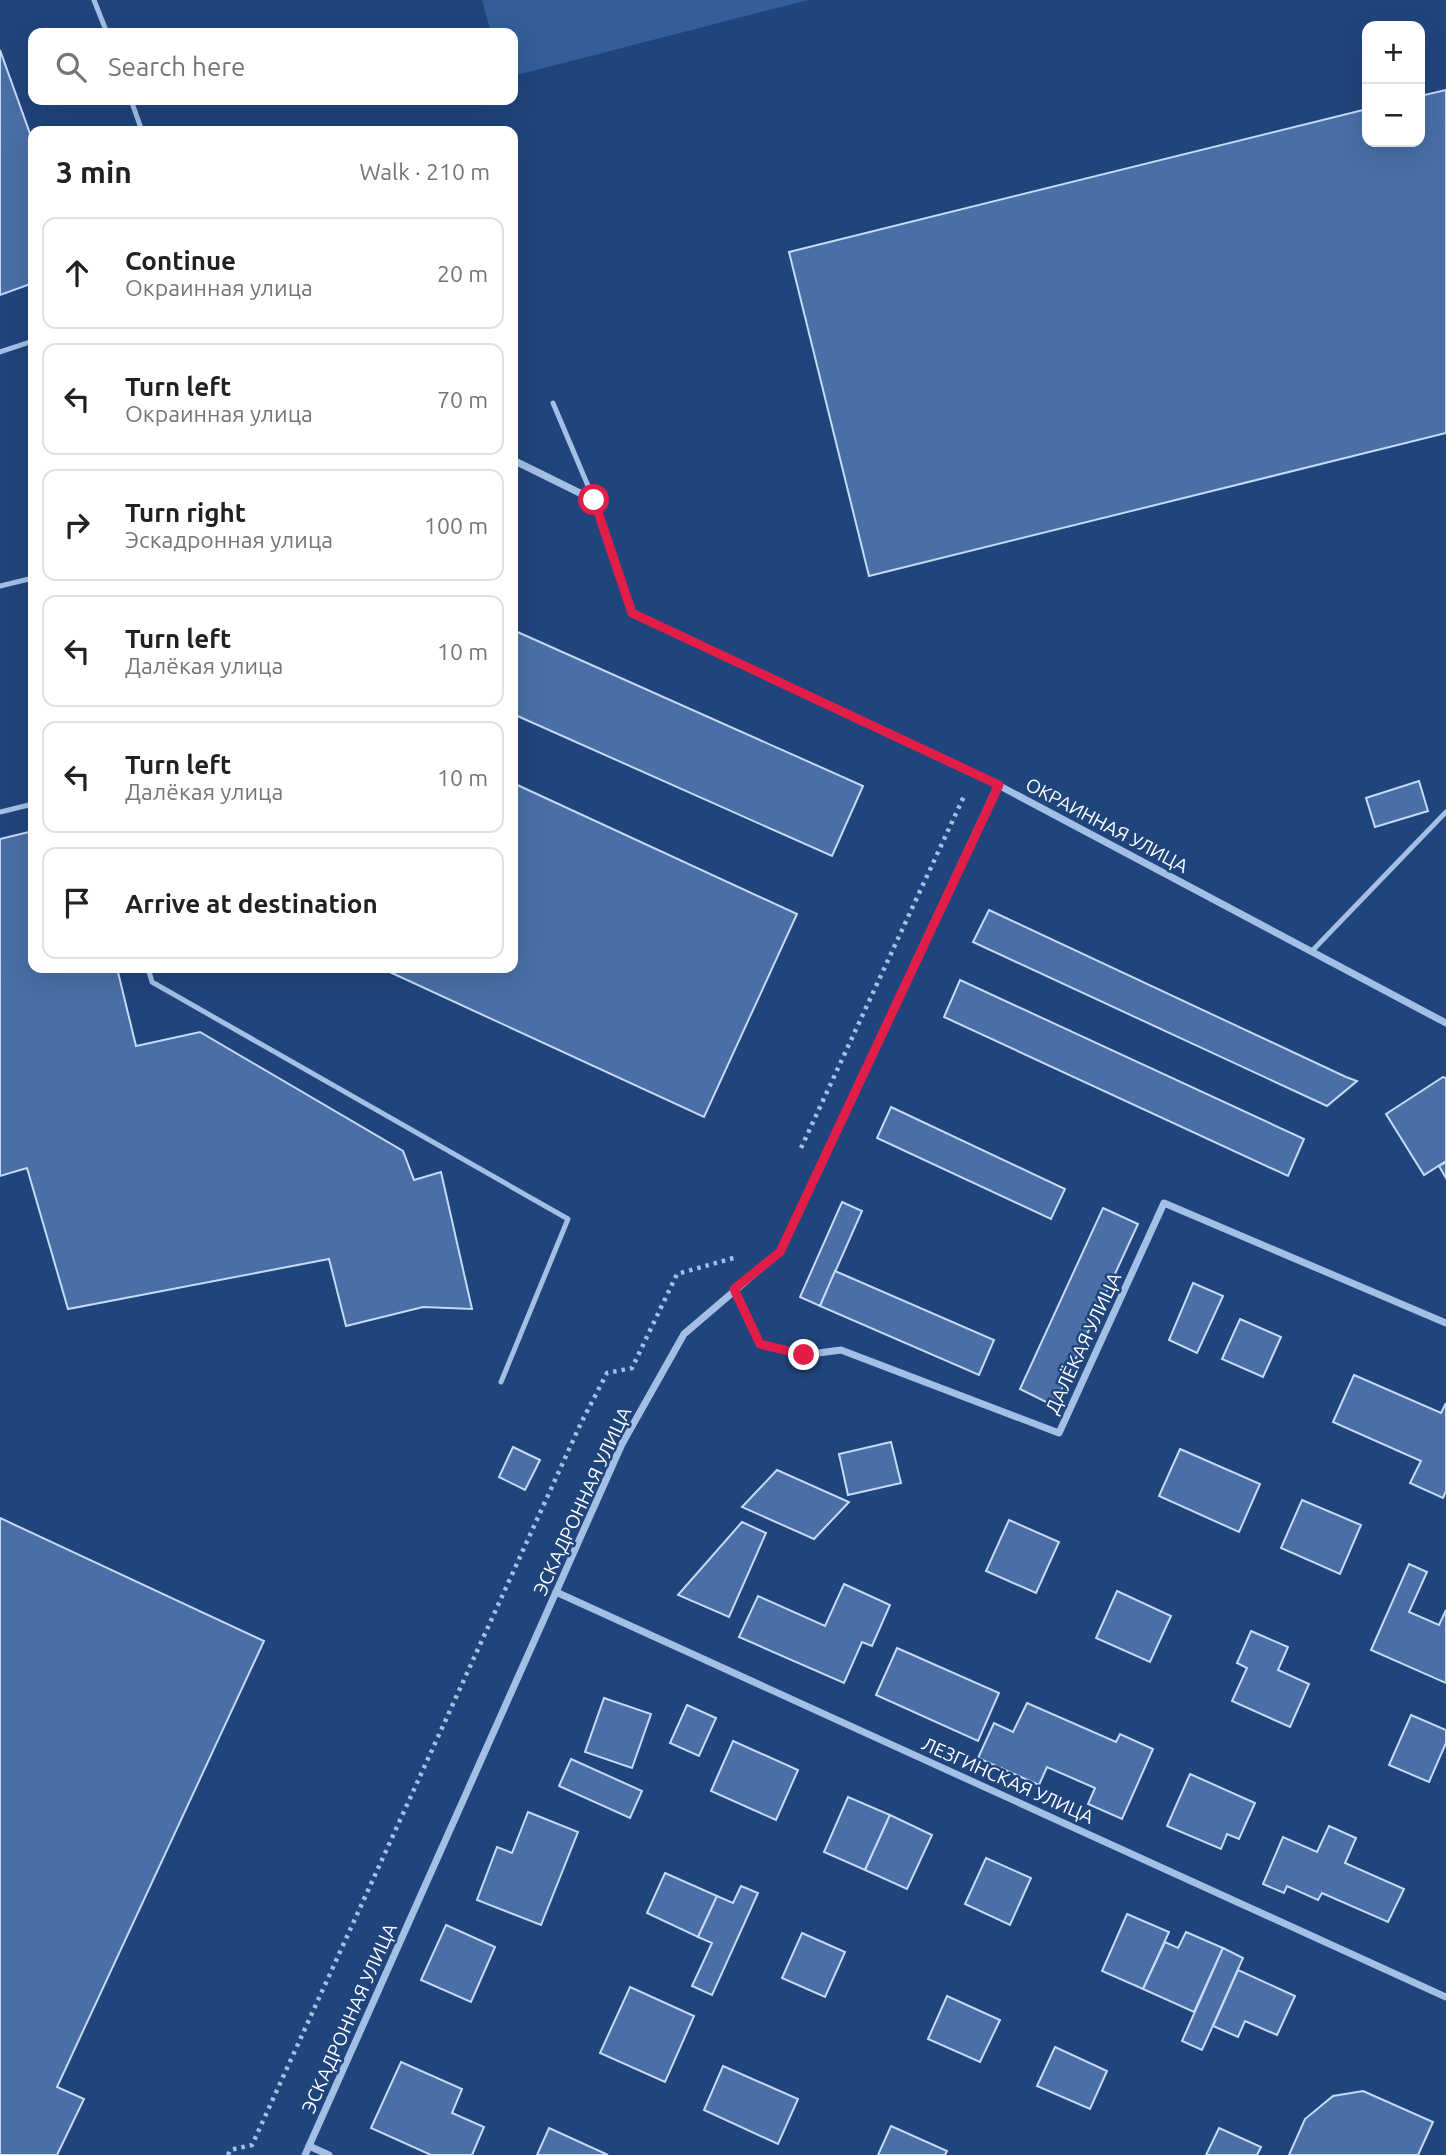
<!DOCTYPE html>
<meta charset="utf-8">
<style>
body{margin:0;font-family:Ubuntu,sans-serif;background:#f2f2f2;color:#202124}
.controls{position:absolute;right:21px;top:21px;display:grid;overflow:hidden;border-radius:14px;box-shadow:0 7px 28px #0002}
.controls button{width:63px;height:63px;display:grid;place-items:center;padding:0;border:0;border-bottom:2px solid #e0e0e0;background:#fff;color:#202124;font:35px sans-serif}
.stop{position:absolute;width:21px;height:21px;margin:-16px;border:5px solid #e11d48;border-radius:50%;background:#fff}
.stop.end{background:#e11d48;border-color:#fff;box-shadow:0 2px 7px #0008}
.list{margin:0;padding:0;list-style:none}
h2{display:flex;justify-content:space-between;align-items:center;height:91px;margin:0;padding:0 28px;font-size:30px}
h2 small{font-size:23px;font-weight:400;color:#757577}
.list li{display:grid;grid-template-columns:46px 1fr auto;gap:21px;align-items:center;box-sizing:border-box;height:112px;margin:0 14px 14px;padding:0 14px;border:2px solid #e0e0e0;border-radius:14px}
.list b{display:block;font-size:26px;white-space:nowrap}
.list p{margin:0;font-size:23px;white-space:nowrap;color:#757577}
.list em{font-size:23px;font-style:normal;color:#757577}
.icon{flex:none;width:38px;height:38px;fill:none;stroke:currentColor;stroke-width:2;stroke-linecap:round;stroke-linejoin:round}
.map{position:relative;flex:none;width:1446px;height:2155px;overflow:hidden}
.search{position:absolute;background:#fff;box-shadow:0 7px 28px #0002;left:28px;top:28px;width:490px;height:77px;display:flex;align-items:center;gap:18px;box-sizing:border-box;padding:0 24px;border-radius:14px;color:#757577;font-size:26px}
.panel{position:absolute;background:#fff;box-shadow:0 7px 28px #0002;left:28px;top:126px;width:490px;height:847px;border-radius:14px}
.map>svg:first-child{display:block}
.green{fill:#335e9a}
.building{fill:#496fa6;stroke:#c6daf5;stroke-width:2}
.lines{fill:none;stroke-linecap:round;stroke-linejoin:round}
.path{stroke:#a3bfe6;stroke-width:4.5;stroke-dasharray:3.5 5;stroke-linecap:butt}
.lane{stroke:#a3bfe6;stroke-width:5}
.street{stroke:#a3bfe6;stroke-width:7}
.route{stroke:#e11d48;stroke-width:9}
.labels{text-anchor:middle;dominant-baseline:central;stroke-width:5;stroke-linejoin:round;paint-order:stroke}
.street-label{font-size:19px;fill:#fff;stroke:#20457c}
</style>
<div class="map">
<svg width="1446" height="2155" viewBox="0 0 1446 2155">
<rect width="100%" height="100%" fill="#20457c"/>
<path class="green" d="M482 0H808L513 76V33H491Z"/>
<g class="building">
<path d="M0 50 33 142V283L0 295Z"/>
<path d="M1446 90V433L869 576 789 252 1367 109V142H1420V96Z"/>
<path d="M513 630 863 786 832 856 513 714Z"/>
<path d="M1419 781 1428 811 1375 827 1366 798Z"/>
<path d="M513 783 797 914 704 1117 381 968H513Z"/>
<path d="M33 831V968H117L136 1046 200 1032 403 1151 414 1180 441 1172 472 1309 423 1307 346 1326 329 1259 68 1309 27 1168 0 1176V839Z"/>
<path d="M989 910 1346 1077 1357 1081 1327 1106 973 942Z"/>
<path d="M960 980 1304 1139 1288 1176 944 1017Z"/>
<path d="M1443 1077 1446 1078V1161L1424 1175 1386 1114Z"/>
<path d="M891 1107 1065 1189 1051 1219 877 1138Z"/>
<path d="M1446 1162V1178L1439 1166Z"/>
<path d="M842 1202 862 1211 820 1306 800 1297Z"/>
<path d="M1103 1208 1138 1224 1054 1406 1020 1389Z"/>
<path d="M835 1271 994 1340 979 1375 820 1306Z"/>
<path d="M1193 1283 1223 1296 1197 1353 1169 1340Z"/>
<path d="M1240 1319 1281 1337 1263 1377 1222 1359Z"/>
<path d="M1354 1375 1441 1413 1446 1403V1491L1443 1498 1410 1483 1421 1461 1333 1422Z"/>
<path d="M891 1442 901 1483 848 1495 839 1454Z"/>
<path d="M513 1447 540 1460 525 1490 499 1477Z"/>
<path d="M1180 1449 1260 1484 1239 1532 1159 1496Z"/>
<path d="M777 1470 849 1502 814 1539 742 1507Z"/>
<path d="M1302 1500 1361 1525 1340 1574 1281 1548Z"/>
<path d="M0 1518 264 1641 57 2087 84 2099 57 2155H0Z"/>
<path d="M1009 1520 1059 1542 1036 1593 986 1571Z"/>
<path d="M742 1522 766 1533 729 1617 678 1595Z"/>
<path d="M1409 1564 1427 1572 1409 1612 1439 1625 1446 1610V1683L1371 1650Z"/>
<path d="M844 1584 890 1605 872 1646 862 1642 844 1683 739 1637 758 1596 825 1626Z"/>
<path d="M1117 1591 1171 1616 1150 1662 1096 1638Z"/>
<path d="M1251 1631 1288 1647 1278 1670 1309 1684 1290 1727 1232 1701 1247 1668 1237 1663Z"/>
<path d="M897 1648 999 1693 978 1741 876 1695Z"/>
<path d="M604 1698 651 1714 632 1768 585 1752Z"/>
<path d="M1027 1703 1116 1742 1120 1734 1153 1749 1122 1819 1088 1804 1095 1788 1047 1767 1039 1785 978 1758 994 1723 1013 1732Z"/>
<path d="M687 1705 716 1718 699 1756 670 1743Z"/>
<path d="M1411 1715 1446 1730V1743L1429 1782 1389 1765Z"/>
<path d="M733 1741 798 1770 776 1820 711 1791Z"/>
<path d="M571 1759 642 1791 630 1818 559 1786Z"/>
<path d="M1190 1774 1255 1803 1239 1839 1227 1834 1221 1849 1167 1826Z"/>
<path d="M848 1797 890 1815 865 1870 824 1852Z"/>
<path d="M528 1812 578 1832 541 1925 477 1900 497 1847 512 1853Z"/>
<path d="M890 1815 932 1835 907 1889 865 1870Z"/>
<path d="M1329 1826 1356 1838 1345 1863 1404 1889 1388 1922 1322 1893 1318 1900 1287 1886 1284 1893 1263 1884 1283 1837 1317 1852Z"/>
<path d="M986 1858 1031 1878 1010 1925 965 1904Z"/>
<path d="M665 1873 717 1896 698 1937 647 1913Z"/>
<path d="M741 1886 758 1893 712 1995 692 1986 712 1943 698 1937 717 1896 733 1903Z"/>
<path d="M1127 1914 1169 1932 1143 1989 1102 1971Z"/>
<path d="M446 1925 495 1947 471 2002 421 1980Z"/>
<path d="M1186 1932 1223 1948 1194 2012 1143 1989 1165 1942 1178 1948Z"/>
<path d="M802 1933 845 1952 825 1997 782 1978Z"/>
<path d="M1223 1948 1243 1958 1202 2050 1182 2041Z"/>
<path d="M1238 1970 1295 1996 1277 2035 1245 2021 1238 2037 1213 2026Z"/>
<path d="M630 1987 694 2016 665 2082 600 2053Z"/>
<path d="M947 1996 1000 2020 980 2062 928 2039Z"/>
<path d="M1055 2047 1107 2071 1090 2109 1037 2086Z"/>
<path d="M401 2062 462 2089 452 2113 484 2127 472 2155H431L371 2128Z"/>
<path d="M723 2066 798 2099 778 2144 704 2110Z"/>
<path d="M1363 2091 1433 2122 1418 2155H1289L1305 2119 1333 2096Z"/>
<path d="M891 2126 947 2151 945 2155H878Z"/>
<path d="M549 2128 608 2155H537Z"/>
<path d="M1219 2128 1261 2147 1257 2155H1206Z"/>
</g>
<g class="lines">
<g class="path">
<path d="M801 1148 965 794"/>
<path d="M228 2155 230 2150 252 2145 581 1423 607 1373 632 1368 677 1274 737 1257"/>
</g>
<g class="lane">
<path d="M94 0 107 33"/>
<path d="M131 100 142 131"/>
<path d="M0 352 33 341"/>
<path d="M553 403 594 500"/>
<path d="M0 586 33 578"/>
<path d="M0 812 33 804"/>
<path d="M1312 951 1446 812"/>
<path d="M148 968 152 982 568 1219 501 1382"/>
</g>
<g class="street">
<path d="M513 460 594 500 632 613 998 785 1446 1023"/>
<path d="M734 1289 760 1344 804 1355 841 1350 1059 1433 1164 1203 1446 1323"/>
<path d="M556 1592 1446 1997"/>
<path d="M309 2146 329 2155"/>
<path d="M305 2155 622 1444 684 1334 780 1252 998 785"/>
</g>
</g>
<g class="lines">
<path class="route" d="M594 500 632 613 999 785 780 1252 734 1289 760 1344 804 1355"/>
</g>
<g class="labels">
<g class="street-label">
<text transform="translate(1107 825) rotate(28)">ОКРАИННАЯ УЛИЦА</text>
<text transform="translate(1083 1343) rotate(-65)">ДАЛЁКАЯ УЛИЦА</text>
<text transform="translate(582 1501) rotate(-65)">ЭСКАДРОННАЯ УЛИЦА</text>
<text transform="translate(1008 1780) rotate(24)">ЛЕЗГИНСКАЯ УЛИЦА</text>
<text transform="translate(349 2018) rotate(-66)">ЭСКАДРОННАЯ УЛИЦА</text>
</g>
</g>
</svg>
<div class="controls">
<button>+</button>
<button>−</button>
</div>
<div class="stop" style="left:594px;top:500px"></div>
<div class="stop end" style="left:804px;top:1355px"></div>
<div class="search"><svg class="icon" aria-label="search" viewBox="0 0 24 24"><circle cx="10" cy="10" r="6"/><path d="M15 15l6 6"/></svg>Search here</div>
<section class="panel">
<h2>3 min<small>Walk · 210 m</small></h2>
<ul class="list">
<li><svg class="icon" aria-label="ahead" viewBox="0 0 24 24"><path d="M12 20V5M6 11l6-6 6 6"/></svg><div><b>Continue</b><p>Окраинная улица</p></div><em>20 m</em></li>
<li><svg class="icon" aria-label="left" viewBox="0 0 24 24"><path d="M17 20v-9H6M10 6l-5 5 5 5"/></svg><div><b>Turn left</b><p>Окраинная улица</p></div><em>70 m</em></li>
<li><svg class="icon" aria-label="right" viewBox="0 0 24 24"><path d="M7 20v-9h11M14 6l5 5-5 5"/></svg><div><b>Turn right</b><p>Эскадронная улица</p></div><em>100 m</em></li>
<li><svg class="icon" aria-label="left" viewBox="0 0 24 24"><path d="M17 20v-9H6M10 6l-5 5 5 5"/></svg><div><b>Turn left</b><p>Далёкая улица</p></div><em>10 m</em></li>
<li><svg class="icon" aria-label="left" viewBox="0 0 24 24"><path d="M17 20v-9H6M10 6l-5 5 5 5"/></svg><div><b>Turn left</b><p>Далёкая улица</p></div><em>10 m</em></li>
<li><svg class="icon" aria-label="arrive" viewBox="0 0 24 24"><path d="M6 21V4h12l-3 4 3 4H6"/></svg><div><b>Arrive at destination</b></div></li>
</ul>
</section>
</div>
